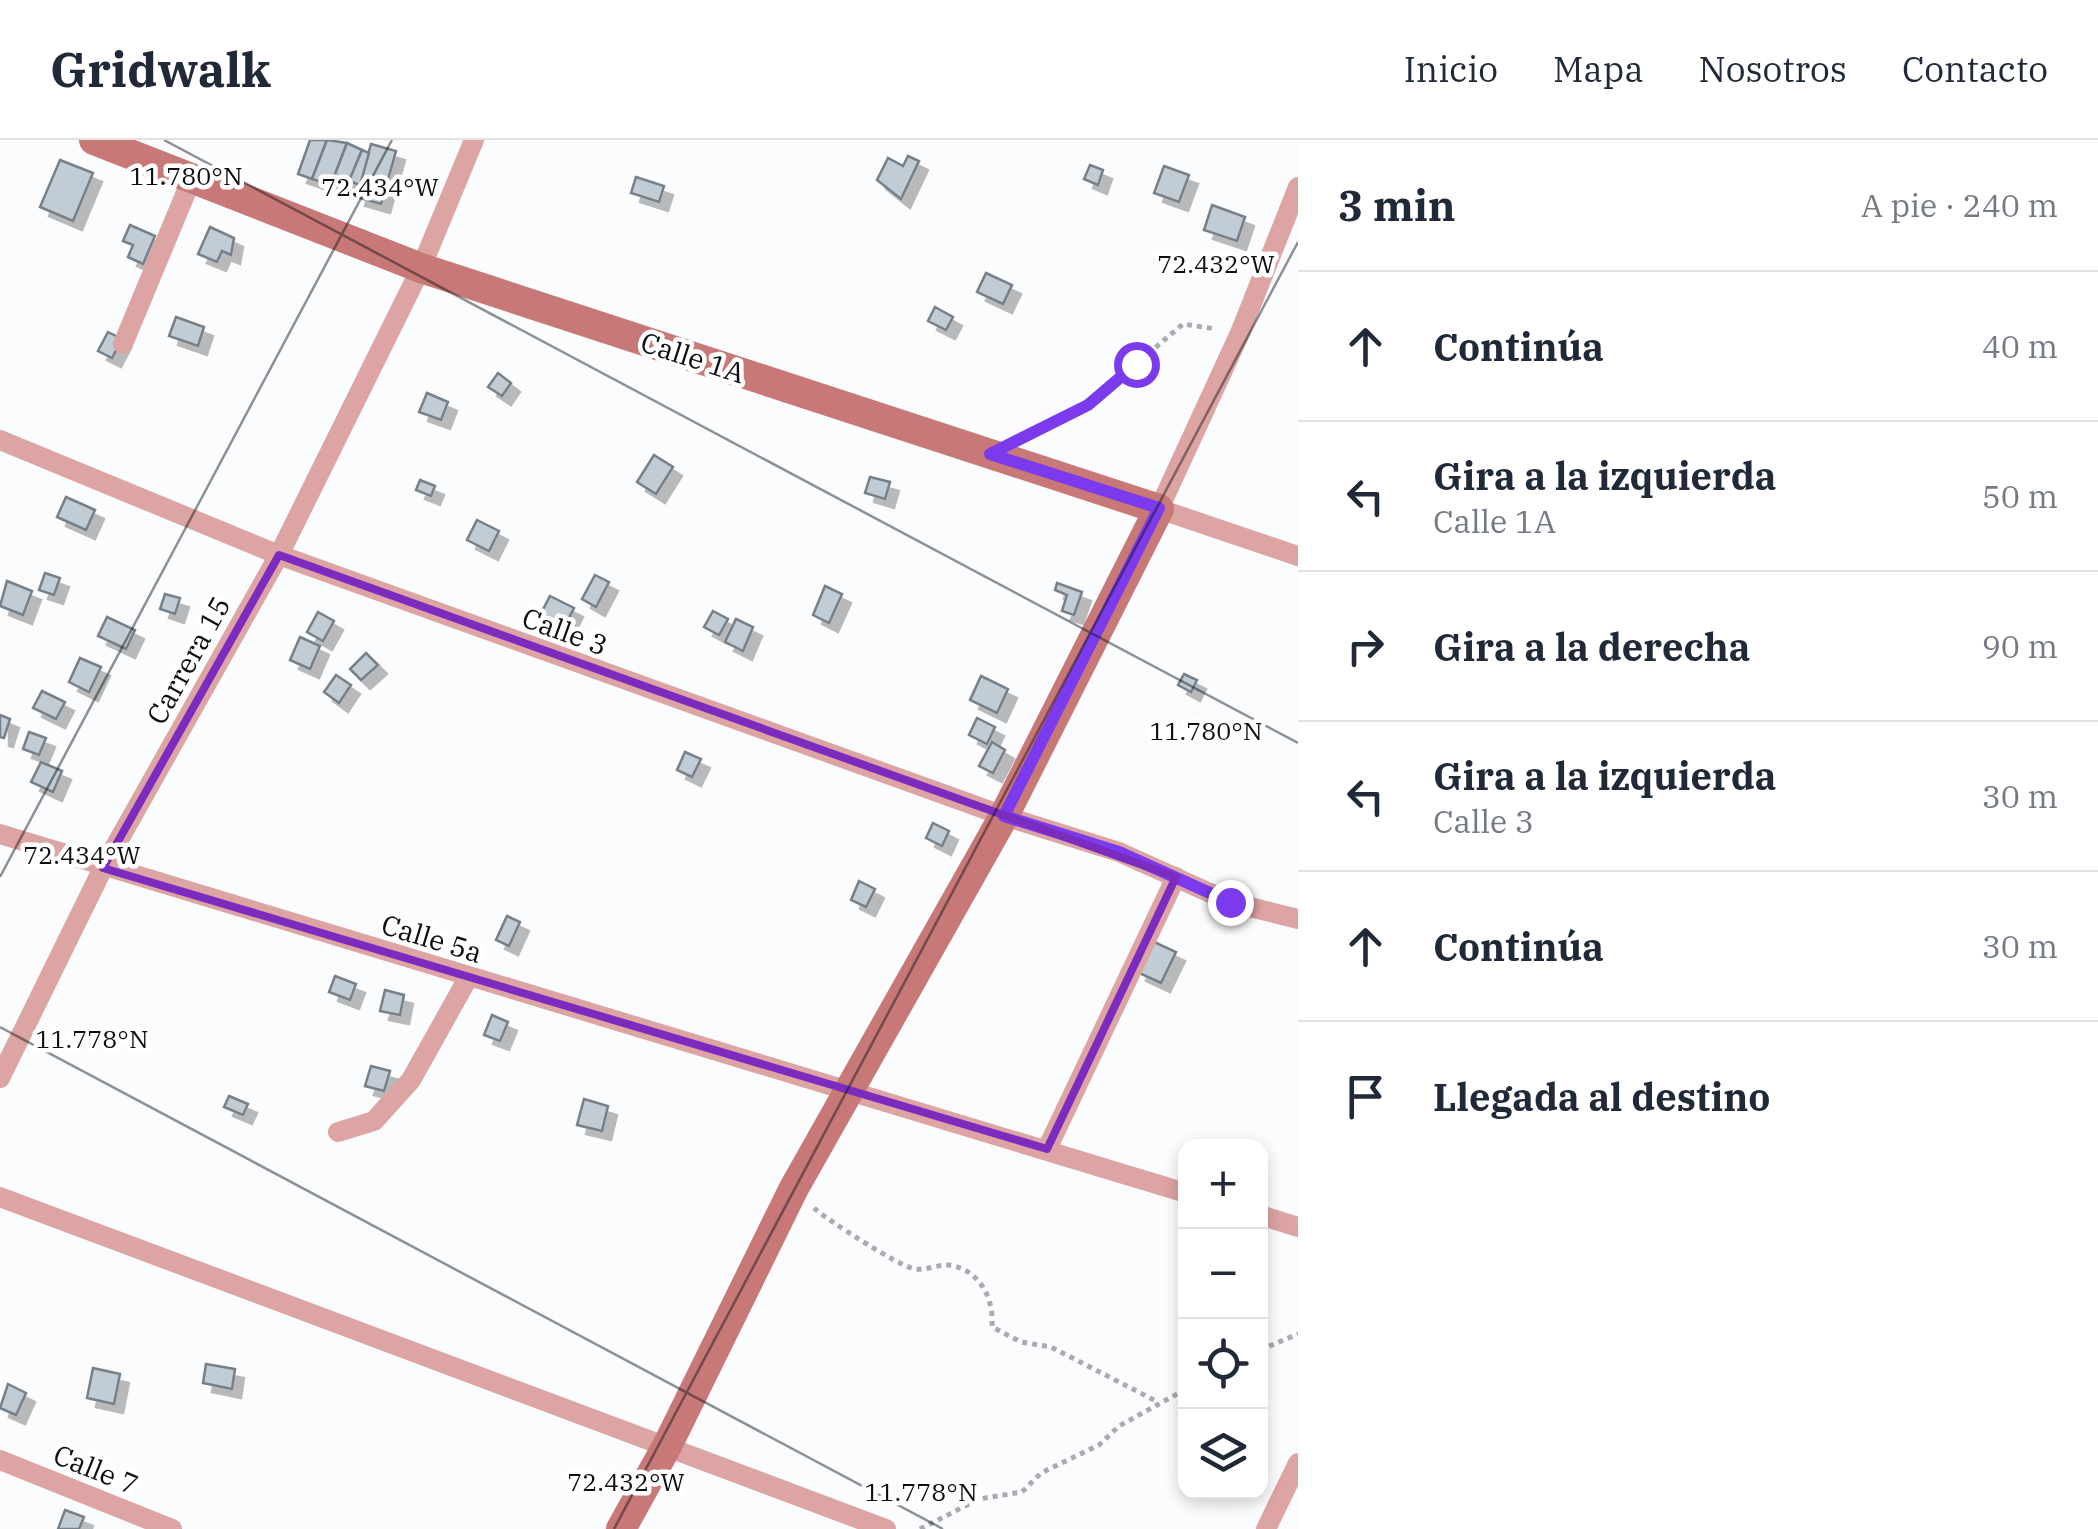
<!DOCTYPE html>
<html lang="es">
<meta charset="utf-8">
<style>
body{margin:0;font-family:"IBM Plex Serif",serif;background:#f6f6f7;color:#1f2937}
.controls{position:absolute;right:30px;bottom:30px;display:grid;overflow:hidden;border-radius:20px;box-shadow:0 5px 15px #0003}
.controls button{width:90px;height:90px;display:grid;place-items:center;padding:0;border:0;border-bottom:2px solid #e0e1e3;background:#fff;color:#1f2937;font:50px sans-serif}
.stop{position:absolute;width:30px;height:30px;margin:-22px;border:8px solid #7c3aed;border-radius:50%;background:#fff}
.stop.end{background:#7c3aed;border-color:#fff;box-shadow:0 2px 10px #0008}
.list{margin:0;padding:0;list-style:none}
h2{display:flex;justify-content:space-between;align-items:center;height:130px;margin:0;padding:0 40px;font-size:42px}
h2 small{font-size:32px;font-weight:400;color:#747a83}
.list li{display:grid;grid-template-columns:65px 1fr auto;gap:30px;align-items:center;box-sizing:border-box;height:150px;padding:0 40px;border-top:2px solid #e0e1e3}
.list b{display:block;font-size:38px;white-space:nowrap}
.list p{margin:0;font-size:32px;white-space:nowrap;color:#747a83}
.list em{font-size:32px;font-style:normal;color:#747a83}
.icon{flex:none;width:55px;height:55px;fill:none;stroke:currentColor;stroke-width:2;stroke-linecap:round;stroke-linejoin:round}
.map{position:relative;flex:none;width:1298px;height:1389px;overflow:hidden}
header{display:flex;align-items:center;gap:60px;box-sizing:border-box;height:140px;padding:0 50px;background:#fff;border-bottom:2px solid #e0e1e3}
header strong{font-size:48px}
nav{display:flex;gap:55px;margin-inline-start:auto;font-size:35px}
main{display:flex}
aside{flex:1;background:#fff}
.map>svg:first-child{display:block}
.building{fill:#c2ccd5;stroke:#778088;stroke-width:2.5;filter:url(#shadow)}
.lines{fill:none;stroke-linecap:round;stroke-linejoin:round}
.path{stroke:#a9abae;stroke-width:5;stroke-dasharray:5 5;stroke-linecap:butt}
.street{stroke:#dca4a2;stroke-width:20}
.secondary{stroke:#c87877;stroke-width:30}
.route{stroke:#7c3aed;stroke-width:12}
.marked{fill:none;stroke:#7b2cbf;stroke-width:8;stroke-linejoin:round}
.ticks{fill:none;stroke:#0b0f12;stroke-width:2.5;stroke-opacity:0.45}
.labels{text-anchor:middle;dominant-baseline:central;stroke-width:9;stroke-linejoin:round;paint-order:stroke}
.street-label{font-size:28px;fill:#0b0f12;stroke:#fff}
.ticks-label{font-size:25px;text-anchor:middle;fill:#0b0f12;stroke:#fff;stroke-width:9;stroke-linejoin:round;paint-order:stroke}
</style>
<header>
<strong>Gridwalk</strong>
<nav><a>Inicio</a><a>Mapa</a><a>Nosotros</a><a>Contacto</a></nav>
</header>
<main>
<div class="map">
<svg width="1298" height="1389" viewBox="0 0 1298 1389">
<defs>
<filter id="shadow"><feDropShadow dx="9" dy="9" stdDeviation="0" flood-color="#0004"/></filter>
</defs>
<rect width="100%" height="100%" fill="#fafcfe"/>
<g class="building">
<path d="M310 0H327L312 39 298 34Z"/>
<path d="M327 0 347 3 331 45 312 39Z"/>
<path d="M347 3 362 10 346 50 331 45Z"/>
<path d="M371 4 396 11 381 64 356 57Z"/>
<path d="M362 10 369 13 360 45 349 41Z"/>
<path d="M908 16 919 21 901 59 877 40 888 18 903 26Z"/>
<path d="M60 20 93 33 73 81 40 67Z"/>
<path d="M1090 25 1103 30 1098 45 1084 39Z"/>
<path d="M1164 26 1189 35 1179 62 1154 53Z"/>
<path d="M636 37 664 46 659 62 631 53Z"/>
<path d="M1212 65 1245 77 1237 101 1204 90Z"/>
<path d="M130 85 155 96 143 124 128 117 133 105 123 101Z"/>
<path d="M210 87 234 98 231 115 222 111 217 122 198 114Z"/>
<path d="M986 133 1012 145 1003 164 977 152Z"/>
<path d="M935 167 953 177 946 190 928 181Z"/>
<path d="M176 177 204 187 198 206 169 196Z"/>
<path d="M108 192 122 199 112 218 98 211Z"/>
<path d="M498 233 511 243 502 256 488 247Z"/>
<path d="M427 253 448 262 441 280 419 272Z"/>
<path d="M654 315 673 327 656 354 637 342Z"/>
<path d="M870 337 890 342 885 359 865 353Z"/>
<path d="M420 340 435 346 431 356 416 350Z"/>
<path d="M66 357 95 370 86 390 57 377Z"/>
<path d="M477 380 499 391 489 411 467 400Z"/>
<path d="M45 433 60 438 54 455 39 450Z"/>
<path d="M595 435 609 442 596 467 582 459Z"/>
<path d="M7 441 32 451 23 475 0 466Z"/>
<path d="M1057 443 1082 452 1074 475 1062 471 1067 455 1055 450Z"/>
<path d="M825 446 842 454 829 483 813 475Z"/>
<path d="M165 454 180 458 175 474 160 469Z"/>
<path d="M550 456 574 468 561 493 537 481Z"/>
<path d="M713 471 728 479 719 495 704 487Z"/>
<path d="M318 472 334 481 323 501 307 492Z"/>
<path d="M107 477 135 490 126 509 98 496Z"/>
<path d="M736 479 753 487 743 511 725 502Z"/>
<path d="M300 497 320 506 310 529 290 520Z"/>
<path d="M366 513 378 525 361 540 350 529Z"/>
<path d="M80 518 101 527 89 552 69 542Z"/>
<path d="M1184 534 1197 540 1191 552 1178 545Z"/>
<path d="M336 535 351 545 339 563 324 552Z"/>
<path d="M981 536 1008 549 997 573 970 560Z"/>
<path d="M42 551 65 562 56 579 33 568Z"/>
<path d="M0 575 10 579 4 598 0 597Z"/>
<path d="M977 578 995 587 987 604 969 595Z"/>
<path d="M29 592 46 598 39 615 23 609Z"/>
<path d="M992 602 1005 610 993 633 979 626Z"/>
<path d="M685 612 701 619 692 637 677 630Z"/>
<path d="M41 622 62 631 53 652 31 642Z"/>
<path d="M933 683 949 691 942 706 926 698Z"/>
<path d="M859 741 875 749 866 767 851 760Z"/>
<path d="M507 776 520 782 509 806 496 800Z"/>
<path d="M1152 801 1176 812 1161 843 1137 832Z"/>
<path d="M335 836 356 844 350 860 329 852Z"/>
<path d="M385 850 404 855 400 875 380 871Z"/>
<path d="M492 875 508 882 500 901 484 895Z"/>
<path d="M371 926 390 931 384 951 365 946Z"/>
<path d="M229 956 248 964 243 975 224 967Z"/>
<path d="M584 959 608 966 602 991 577 985Z"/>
<path d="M206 1224 235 1229 232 1249 203 1243Z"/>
<path d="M93 1228 120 1234 114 1264 87 1258Z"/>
<path d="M8 1244 26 1253 16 1275 0 1268Z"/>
<path d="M65 1370 84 1377 79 1389H58Z"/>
</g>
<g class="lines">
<g class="path">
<path d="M1024 296 1088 265 1183 184 1216 189"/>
<path d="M814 1068C826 1079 900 1127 915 1129 927 1131 942 1122 954 1126 982 1133 994 1161 992 1187L1021 1202 1051 1207 1158 1262"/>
<path d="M1260 1210 1298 1194"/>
<path d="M920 1389 979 1359 1022 1352 1041 1333 1099 1305 1119 1286 1186 1249"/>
</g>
<g class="street">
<path d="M1298 47 1240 193 1159 369 1298 416"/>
<path d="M123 204 192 38"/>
<path d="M0 300 279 415 1004 676 1119 712 1230 762 1298 779"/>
<path d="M0 694 1186 1053"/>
<path d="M0 938 103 728 279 415 421 128 474 0"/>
<path d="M338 992 374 981 411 940 468 838"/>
<path d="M1047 1009 1176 737"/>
<path d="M0 1057 886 1389"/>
<path d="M1260 1075 1298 1087"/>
<path d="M0 1320 172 1389"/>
<path d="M1266 1389 1298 1323"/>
</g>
<path class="secondary" d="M94 0 421 128 1159 369 1004 676 794 1048 667 1306 621 1389"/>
</g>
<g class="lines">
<path class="route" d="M1136 224 1088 265 990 314 1159 368 1004 676 1119 712 1230 762"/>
</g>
<path class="marked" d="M279 415 1176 737 1047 1009 103 728Z"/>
<path class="ticks" d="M164 0 1298 603M0 737 392 0M0 887 943 1389M614 1389 1298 102"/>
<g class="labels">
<g class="street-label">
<text transform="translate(693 217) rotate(18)">Calle 1A</text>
<text transform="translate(565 491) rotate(20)">Calle 3</text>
<text transform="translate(188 520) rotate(-61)">Carrera 15</text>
<text transform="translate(432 798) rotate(17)">Calle 5a</text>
<text transform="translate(96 1329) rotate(22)">Calle 7</text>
</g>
</g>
<g class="ticks-label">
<text x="186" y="45">11.780°N</text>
<text x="380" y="56">72.434°W</text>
<text x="1216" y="133">72.432°W</text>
<text x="1206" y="600">11.780°N</text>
<text x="82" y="724">72.434°W</text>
<text x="92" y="908">11.778°N</text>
<text x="626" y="1351">72.432°W</text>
<text x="921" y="1361">11.778°N</text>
</g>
</svg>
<div class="controls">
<button>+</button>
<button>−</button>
<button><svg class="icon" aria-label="locate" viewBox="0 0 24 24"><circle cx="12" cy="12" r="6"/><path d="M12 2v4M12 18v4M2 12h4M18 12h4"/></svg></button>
<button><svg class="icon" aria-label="layers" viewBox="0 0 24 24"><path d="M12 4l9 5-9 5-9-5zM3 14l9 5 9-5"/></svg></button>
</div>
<div class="stop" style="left:1136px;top:224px"></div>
<div class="stop end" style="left:1230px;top:762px"></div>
</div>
<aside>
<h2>3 min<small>A pie · 240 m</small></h2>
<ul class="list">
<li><svg class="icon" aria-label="ahead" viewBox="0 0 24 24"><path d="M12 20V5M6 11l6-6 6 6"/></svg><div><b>Continúa</b></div><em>40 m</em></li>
<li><svg class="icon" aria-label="left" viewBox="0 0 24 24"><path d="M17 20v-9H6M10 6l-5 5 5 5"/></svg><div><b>Gira a la izquierda</b><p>Calle 1A</p></div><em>50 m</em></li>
<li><svg class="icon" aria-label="right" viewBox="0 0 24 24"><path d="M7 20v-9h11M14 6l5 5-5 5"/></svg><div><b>Gira a la derecha</b></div><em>90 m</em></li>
<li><svg class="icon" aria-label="left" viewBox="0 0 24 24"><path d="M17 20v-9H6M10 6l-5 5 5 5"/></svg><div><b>Gira a la izquierda</b><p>Calle 3</p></div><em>30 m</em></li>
<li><svg class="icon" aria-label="ahead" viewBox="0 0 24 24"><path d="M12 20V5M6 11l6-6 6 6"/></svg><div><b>Continúa</b></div><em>30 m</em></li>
<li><svg class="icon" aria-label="arrive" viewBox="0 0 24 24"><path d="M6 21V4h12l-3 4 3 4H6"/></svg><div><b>Llegada al destino</b></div></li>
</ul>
</aside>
</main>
